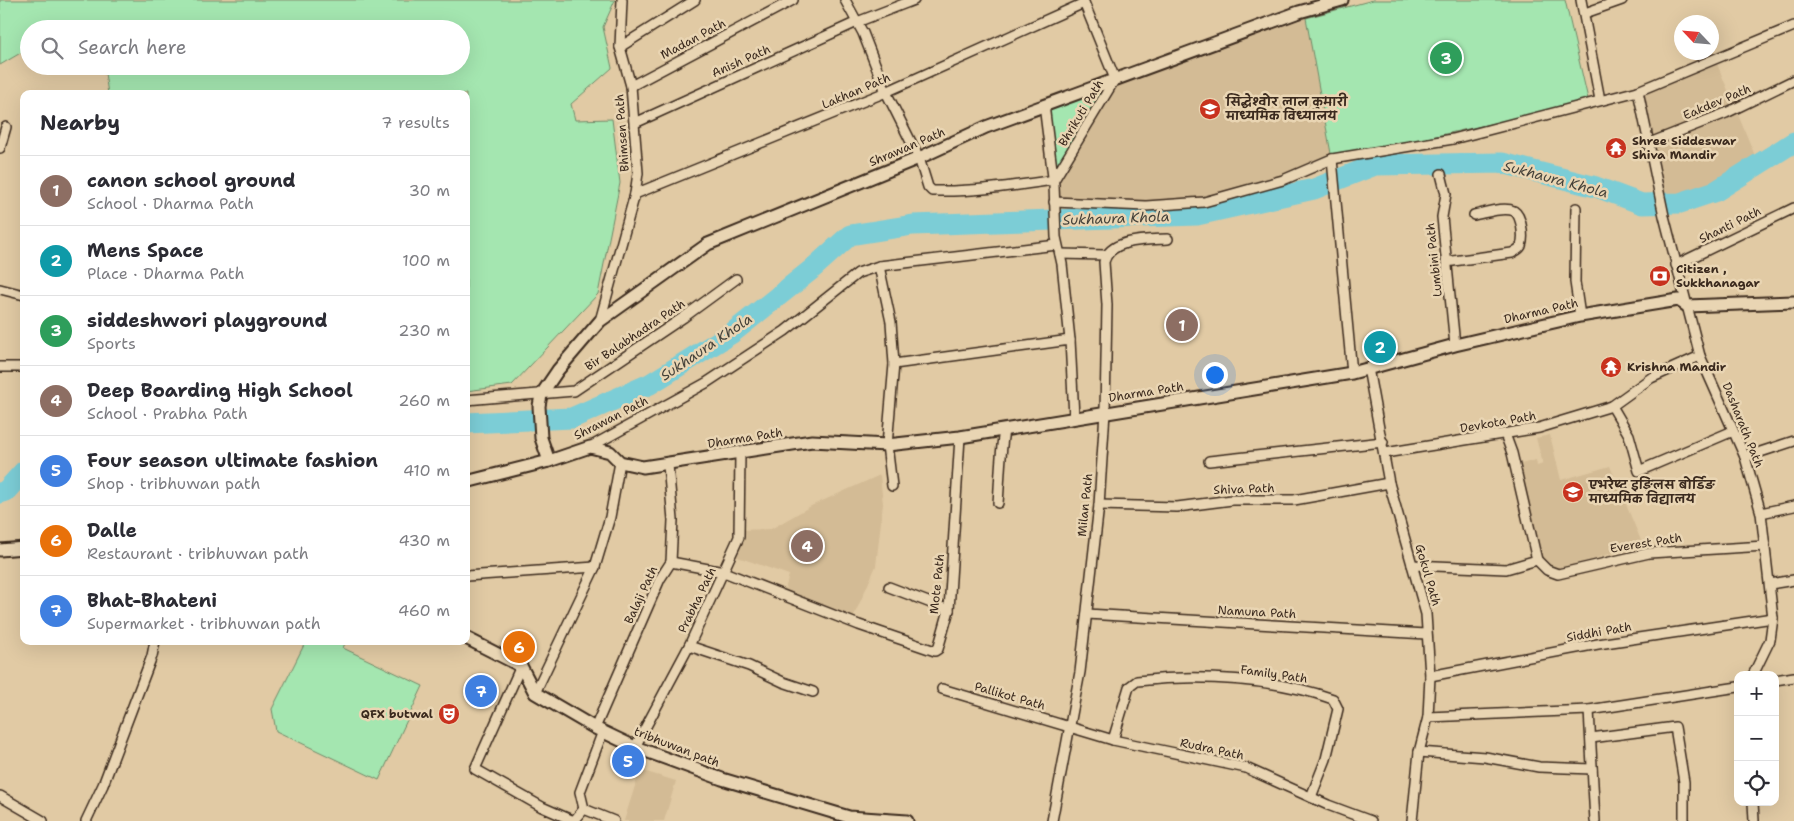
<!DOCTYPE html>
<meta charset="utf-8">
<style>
body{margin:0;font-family:"Shantell Sans","Playpen Sans Deva",sans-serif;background:#f7f7f7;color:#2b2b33}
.controls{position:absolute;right:15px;bottom:15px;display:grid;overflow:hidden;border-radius:10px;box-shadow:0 5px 20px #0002}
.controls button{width:45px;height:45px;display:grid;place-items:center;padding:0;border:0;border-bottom:1px solid #e1e1e2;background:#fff;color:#2b2b33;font:25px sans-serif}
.compass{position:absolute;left:1674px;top:15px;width:45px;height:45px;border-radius:50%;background:#fff;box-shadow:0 5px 20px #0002;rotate:296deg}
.you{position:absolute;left:1214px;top:374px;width:18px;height:18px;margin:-12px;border:4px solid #fff;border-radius:50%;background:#1a73e8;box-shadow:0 0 0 8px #1a73e833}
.badge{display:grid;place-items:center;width:32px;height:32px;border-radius:50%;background:#d93025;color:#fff;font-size:16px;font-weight:700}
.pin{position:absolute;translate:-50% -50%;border:2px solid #fff;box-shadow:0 1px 5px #0006}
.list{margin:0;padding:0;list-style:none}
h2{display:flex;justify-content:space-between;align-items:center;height:65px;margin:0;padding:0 20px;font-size:21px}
h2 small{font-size:16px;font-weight:400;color:#7c7c81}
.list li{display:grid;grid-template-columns:32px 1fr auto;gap:15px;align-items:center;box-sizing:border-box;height:70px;padding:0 20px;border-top:1px solid #e1e1e2}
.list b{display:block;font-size:19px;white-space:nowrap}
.list p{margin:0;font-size:16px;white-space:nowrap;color:#7c7c81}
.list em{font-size:16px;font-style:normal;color:#7c7c81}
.icon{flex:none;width:28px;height:28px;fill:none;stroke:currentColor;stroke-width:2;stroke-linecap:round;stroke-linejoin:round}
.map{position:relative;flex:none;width:1794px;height:821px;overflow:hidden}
.search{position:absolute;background:#fff;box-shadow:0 5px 20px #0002;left:20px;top:20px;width:450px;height:55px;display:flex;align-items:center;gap:12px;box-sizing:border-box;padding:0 18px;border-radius:28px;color:#7c7c81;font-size:19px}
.panel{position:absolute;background:#fff;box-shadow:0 5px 20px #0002;left:20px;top:90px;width:450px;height:555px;border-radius:10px}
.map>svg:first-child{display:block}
.built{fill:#d3bb95}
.green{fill:#a4e6b0;stroke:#708867}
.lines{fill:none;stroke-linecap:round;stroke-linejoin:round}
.river{stroke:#7ccdd6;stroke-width:21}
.minor-casing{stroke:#3b2a1e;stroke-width:12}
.tertiary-casing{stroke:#3b2a1e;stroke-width:15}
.minor{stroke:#e9d5b3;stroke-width:9}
.tertiary{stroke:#e9d5b3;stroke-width:11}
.labels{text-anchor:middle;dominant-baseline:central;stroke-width:5;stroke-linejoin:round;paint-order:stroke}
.street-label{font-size:12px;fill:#3b2a1e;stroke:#e9d5b3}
.poi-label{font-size:12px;font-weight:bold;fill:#3b2a1e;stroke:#e9d5b3;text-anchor:start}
.water-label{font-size:14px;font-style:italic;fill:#45423a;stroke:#e9d5b3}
</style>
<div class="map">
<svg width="1794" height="821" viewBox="0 0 1794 821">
<rect width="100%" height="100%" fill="#e1caa4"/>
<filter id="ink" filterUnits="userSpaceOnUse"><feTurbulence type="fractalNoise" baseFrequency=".02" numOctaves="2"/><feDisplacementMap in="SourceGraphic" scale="10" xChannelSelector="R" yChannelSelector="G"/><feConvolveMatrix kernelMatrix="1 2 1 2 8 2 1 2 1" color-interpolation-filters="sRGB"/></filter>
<g filter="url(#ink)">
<g class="built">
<path d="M1306 18 1332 159 1204 202H1054V185L1115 79Z"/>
<path d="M1715 59 1758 163 1716 191 1677 204H1661L1638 91Z"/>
<path d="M1550 435 1561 480 1610 466 1642 543 1591 560 1556 568 1545 563 1539 549 1517 465 1536 460 1537 466 1543 464 1536 438Z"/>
<path d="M880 475 883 504 876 566 853 618 785 590 789 575 732 555 739 530 771 529 811 506Z"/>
<path d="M640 770 676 781 664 821H624Z"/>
</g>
<g class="green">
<path d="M0 0H615L603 27 612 68 571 104 575 120 612 119 620 183 598 294 512 385 466 391V94H108L104 66H461V29H29V48L0 65Z"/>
<path d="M1373 0H1565L1588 99 1540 113 1332 159 1306 18Z"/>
<path d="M1115 79 1054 185 1044 105Z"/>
<path d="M306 641H346L343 648 423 686 379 780 276 731 272 709Z"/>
</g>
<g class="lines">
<g class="river">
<path d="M466 423 572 418 650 384 732 333 811 270 850 235 913 225 1197 215 1314 189 1375 165 1502 163 1596 187 1642 204 1680 203 1716 191 1794 142"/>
<path d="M0 493 6 491 24 471"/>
</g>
<g class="minor-casing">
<g id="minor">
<path d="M845 0 863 33 886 92 919 158 928 187 932 191C973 192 1013 186 1054 180L1115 79 1083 0"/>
<path d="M1581 0 1600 100"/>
<path d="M1585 13 1622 0"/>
<path d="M620 47 695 0"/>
<path d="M631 86 793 0"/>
<path d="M1044 105 1054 185 1056 237 1062 264 1070 340 1074 417"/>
<path d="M635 123 857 22 914 0"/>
<path d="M1647 144 1726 113 1794 80"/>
<path d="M0 148 6 127"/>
<path d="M1332 159 1352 373"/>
<path d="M1441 174 1446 194 1442 217 1455 345"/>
<path d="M635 194 886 92 1084 3"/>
<path d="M1054 202 1146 206 1204 202 1283 180 1332 159 1453 139 1638 91"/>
<path d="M1576 208 1575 282 1580 316"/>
<path d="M1060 254 1105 255"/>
<path d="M1446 262 1512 253C1515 251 1519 250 1521 246 1524 238 1522 216 1514 211 1504 206 1485 213 1474 215"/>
<path d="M1676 265 1794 208"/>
<path d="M879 266 891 322 894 364 887 445 892 486"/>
<path d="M0 289 24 295"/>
<path d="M600 321 635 194 638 173 631 86 620 47 622 0"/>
<path d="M894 364 1070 340"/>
<path d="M0 367H24"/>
<path d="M1368 368 1389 483 1426 614 1430 676 1428 717 1419 752 1412 821"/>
<path d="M466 400 574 391 684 317 736 279"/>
<path d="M1612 406 1629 435 1639 471 1733 431"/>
<path d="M590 447 706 383 785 331 858 273 879 266 1057 245"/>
<path d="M1385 453 1539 428 1612 406 1651 378 1700 356"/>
<path d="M1745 457 1794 441"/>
<path d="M1209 461 1383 442"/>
<path d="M998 503C1000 478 1000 455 1004 430"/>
<path d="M1099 505 1177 507 1232 500H1294L1389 483"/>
<path d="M1761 513 1794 506"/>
<path d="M1537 560 1547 570 1558 574 1649 553 1765 546"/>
<path d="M671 562 724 572 859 625 935 651 938 649 949 610 960 437"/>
<path d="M1412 565 1506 569 1537 560 1512 453 1505 434"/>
<path d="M466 576 595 567"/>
<path d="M1770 584 1794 580"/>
<path d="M889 587 949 610"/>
<path d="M1087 614 1426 634"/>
<path d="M689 646 749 666 783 682 813 692"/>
<path d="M521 666 475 769 542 807 574 821 584 809 614 821"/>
<path d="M1753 675 1770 640 1773 618 1761 513 1745 457 1700 356 1664 216 1638 91 1794 26"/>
<path d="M1430 676 1598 644 1773 618"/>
<path d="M1775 680 1794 677"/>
<path d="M942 689 1113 740 1246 768 1328 805 1371 821"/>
<path d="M535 693 595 567 610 517 620 462"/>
<path d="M1589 710 1738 687"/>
<path d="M1428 717 1589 710 1595 821"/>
<path d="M595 728 660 579 671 562 673 520 668 465"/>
<path d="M1591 738 1675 727 1684 782V821"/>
<path d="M1113 740 1129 687 1137 681C1198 674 1275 678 1333 699L1338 709 1326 759 1311 797"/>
<path d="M635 747 689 646 739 537 740 453"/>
<path d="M1419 752 1485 757 1539 767 1592 769"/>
<path d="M0 796 43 821"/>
<path d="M1753 802 1754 821"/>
<path d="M584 809 580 792 603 731"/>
<path d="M86 821 103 785 152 656 155 641"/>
<path d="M1052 821 1080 672 1099 505 1105 412 1107 305 1104 262C1110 238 1148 240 1168 239"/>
</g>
</g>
<g class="tertiary-casing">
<g id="tertiary">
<path d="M549 461 541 438 539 406 541 395 558 370 600 321 708 244 919 158 986 127 1299 12 1342 0"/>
<path d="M466 482 549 461 590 447 610 452 620 462 643 467 812 441 887 445 960 437 1352 373 1455 345 1580 316 1678 300 1687 306 1794 302"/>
<path d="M0 550 24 548"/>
<path d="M466 638 521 666 535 693 595 728 635 747 722 779 849 817 907 821"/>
</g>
</g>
<use href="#minor" class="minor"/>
<use href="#tertiary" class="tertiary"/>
</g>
</g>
<defs>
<g id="school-disc" transform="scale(1.125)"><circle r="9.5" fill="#c8321e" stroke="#e9d5b3"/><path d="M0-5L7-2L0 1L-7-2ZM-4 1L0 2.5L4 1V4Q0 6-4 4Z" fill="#fff"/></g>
<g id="temple-disc" transform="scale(1.125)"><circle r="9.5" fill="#c8321e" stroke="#e9d5b3"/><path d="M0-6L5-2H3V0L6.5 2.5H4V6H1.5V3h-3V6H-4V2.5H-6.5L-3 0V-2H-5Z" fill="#fff"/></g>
<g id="bank-disc" transform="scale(1.125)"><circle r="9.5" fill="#c8321e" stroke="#e9d5b3"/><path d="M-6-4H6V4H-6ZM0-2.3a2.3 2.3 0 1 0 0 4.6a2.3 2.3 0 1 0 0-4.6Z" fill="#fff"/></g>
<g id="theatre-disc" transform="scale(1.125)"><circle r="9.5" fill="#c8321e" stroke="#e9d5b3"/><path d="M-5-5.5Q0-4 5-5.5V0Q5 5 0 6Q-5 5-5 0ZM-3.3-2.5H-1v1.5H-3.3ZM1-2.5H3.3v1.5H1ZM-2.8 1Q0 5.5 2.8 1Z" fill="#fff"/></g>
</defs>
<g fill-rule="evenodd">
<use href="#school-disc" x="1210" y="109"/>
<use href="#temple-disc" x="1616" y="148"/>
<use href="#bank-disc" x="1660" y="276"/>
<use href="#temple-disc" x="1611" y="367"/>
<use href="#school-disc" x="1573" y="492"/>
<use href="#theatre-disc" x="449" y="714"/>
</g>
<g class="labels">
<g class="street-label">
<text transform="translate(693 39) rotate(-28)">Madan Path</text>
<text transform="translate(741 61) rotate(-24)">Anish Path</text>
<text transform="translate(856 91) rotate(-23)">Lakhan Path</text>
<text transform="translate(1717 102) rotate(-23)">Eakdev Path</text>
<text transform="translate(1081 113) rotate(-59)">Bhrikuti Path</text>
<text transform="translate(622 133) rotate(-94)">Bhimsen Path</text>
<text transform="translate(907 147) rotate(-23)">Shrawan Path</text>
<text transform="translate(1730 225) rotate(-26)">Shanti Path</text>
<text transform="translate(1434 260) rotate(-96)">Lumbini Path</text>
<text transform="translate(1541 311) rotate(-13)">Dharma Path</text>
<text transform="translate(635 335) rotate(-34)">Bir Balabhadra Path</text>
<text transform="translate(1146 392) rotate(-9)">Dharma Path</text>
<text transform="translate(611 418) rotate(-27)">Shrawan Path</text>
<text transform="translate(1498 422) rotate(-10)">Devkota Path</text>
<text transform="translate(1743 425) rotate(68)">Dasharath Path</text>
<text transform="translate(745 438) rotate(-9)">Dharma Path</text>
<text transform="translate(1244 489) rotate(-2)">Shiva Path</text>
<text transform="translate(1085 505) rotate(-84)">Milan Path</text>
<text transform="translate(1646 543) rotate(-9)">Everest Path</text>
<text transform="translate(1428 575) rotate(74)">Gokul Path</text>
<text transform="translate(937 584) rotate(-84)">Mote Path</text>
<text transform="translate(641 595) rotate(-65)">Balaji Path</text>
<text transform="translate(697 600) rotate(-64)">Prabha Path</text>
<text transform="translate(1257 612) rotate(3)">Namuna Path</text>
<text transform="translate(1599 632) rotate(-10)">Siddhi Path</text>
<text transform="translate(1274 674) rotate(8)">Family Path</text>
<text transform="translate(1010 696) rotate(16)">Pallikot Path</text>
<text transform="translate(677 747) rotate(21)">tribhuwan path</text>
<text transform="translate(1212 749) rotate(12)">Rudra Path</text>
</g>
<g class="poi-label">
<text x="1226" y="102">सिद्धेश्वोर लाल कुमारी<tspan x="1226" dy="14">माध्यमिक विध्यालय</tspan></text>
<text x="1632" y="141">Shree Siddeswar<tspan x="1632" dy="14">Shiva Mandir</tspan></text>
<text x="1676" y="269">Citizen ,<tspan x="1676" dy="14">Sukkhanagar</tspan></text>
<text x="1627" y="367">Krishna Mandir</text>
<text x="1589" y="485">एभरेष्ट इङ्लिस बोर्डिङ<tspan x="1589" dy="14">माध्यमिक विद्यालय</tspan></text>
<text x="433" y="714" text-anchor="end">QFX butwal</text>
</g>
<g class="water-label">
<text transform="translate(1556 179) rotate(15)">Sukhaura Khola</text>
<text transform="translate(1116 218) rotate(-2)">Sukhaura Khola</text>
<text transform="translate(706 347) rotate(-34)">Sukhaura Khola</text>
</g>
</g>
</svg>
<div class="controls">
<button>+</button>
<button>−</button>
<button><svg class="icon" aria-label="locate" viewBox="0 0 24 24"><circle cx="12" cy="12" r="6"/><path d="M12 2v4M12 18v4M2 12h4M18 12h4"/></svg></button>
</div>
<svg class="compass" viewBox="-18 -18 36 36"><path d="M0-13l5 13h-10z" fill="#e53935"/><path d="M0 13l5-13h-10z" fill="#7c7c81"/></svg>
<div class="you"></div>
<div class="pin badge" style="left:1182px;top:325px;background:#8d6e63">1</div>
<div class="pin badge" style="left:1380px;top:347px;background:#0f9aa8">2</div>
<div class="pin badge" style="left:1446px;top:58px;background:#2e9e5b">3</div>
<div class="pin badge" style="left:807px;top:546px;background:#8d6e63">4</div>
<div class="pin badge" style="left:628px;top:761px;background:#3f7fe0">5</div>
<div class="pin badge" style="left:519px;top:647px;background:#e8710a">6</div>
<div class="pin badge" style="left:481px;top:691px;background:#3f7fe0">7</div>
<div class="search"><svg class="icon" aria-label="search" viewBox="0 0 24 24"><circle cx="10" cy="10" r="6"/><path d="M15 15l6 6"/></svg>Search here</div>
<section class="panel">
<h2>Nearby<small>7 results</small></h2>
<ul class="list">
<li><span class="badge" style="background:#8d6e63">1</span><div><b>canon school ground</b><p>School · Dharma Path</p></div><em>30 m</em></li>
<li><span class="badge" style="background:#0f9aa8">2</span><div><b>Mens Space</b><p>Place · Dharma Path</p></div><em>100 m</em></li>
<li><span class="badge" style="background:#2e9e5b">3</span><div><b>siddeshwori playground</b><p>Sports</p></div><em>230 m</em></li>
<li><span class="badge" style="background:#8d6e63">4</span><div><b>Deep Boarding High School</b><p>School · Prabha Path</p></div><em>260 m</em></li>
<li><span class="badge" style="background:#3f7fe0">5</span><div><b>Four season ultimate fashion</b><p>Shop · tribhuwan path</p></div><em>410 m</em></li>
<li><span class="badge" style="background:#e8710a">6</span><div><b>Dalle</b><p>Restaurant · tribhuwan path</p></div><em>430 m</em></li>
<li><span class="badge" style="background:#3f7fe0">7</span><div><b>Bhat-Bhateni</b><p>Supermarket · tribhuwan path</p></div><em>460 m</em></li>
</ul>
</section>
</div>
